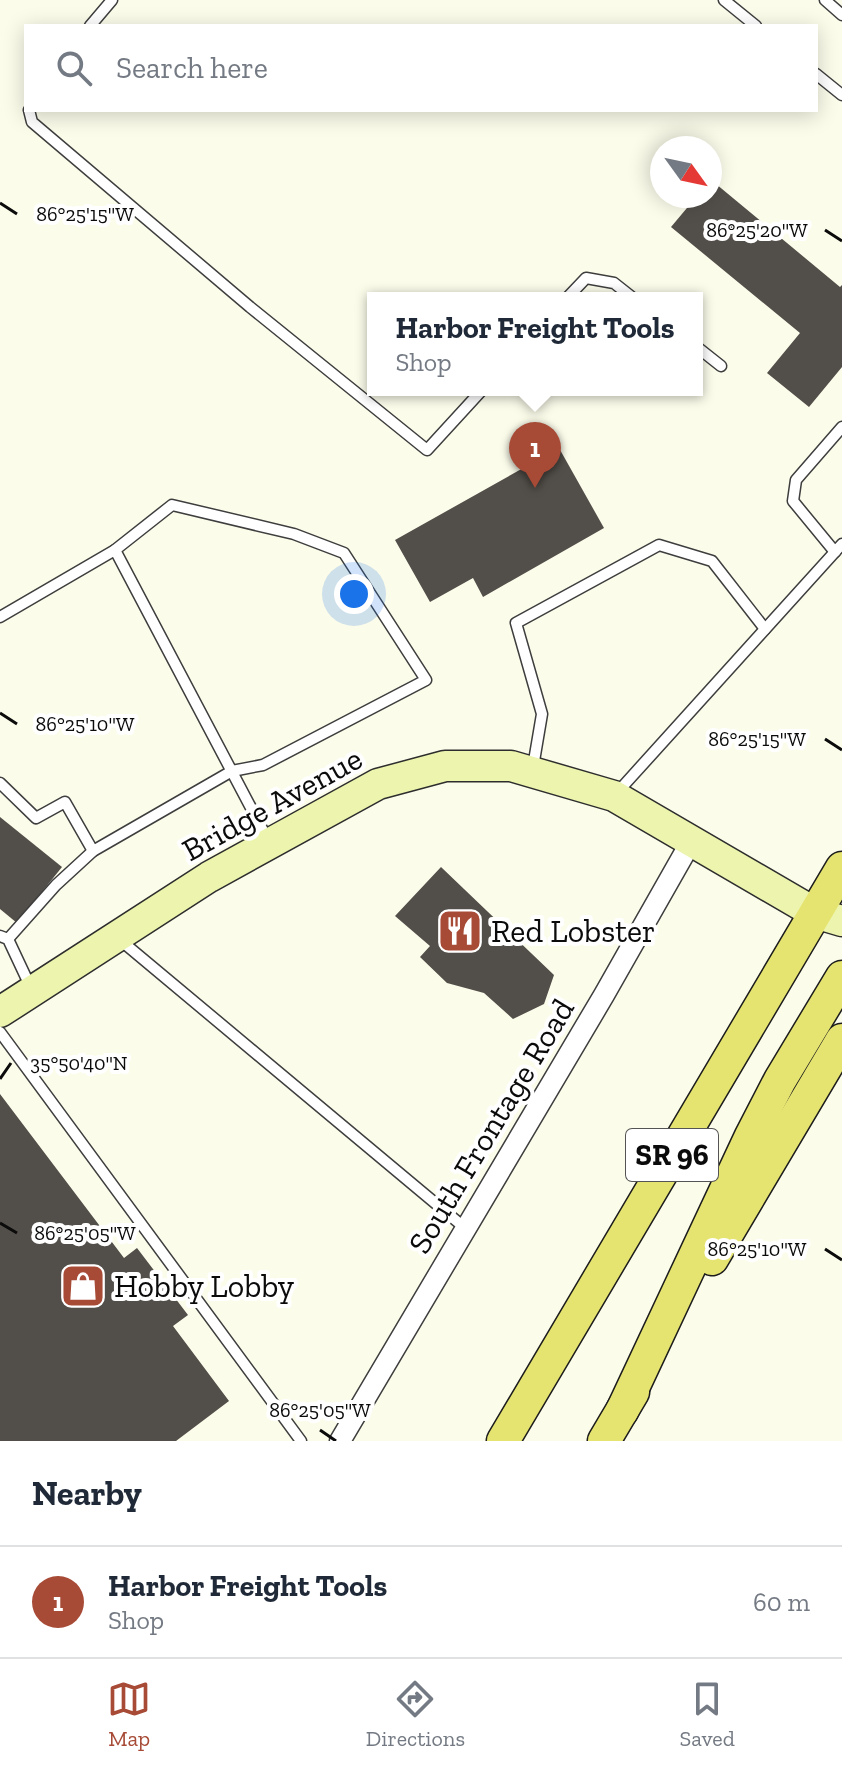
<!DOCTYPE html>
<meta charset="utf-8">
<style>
body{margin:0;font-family:"Zilla Slab",serif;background:#f6f6f7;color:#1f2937}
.compass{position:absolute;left:650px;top:136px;width:72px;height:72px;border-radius:50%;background:#fff;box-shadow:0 4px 20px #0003;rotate:123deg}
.you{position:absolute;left:354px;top:594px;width:28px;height:28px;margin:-20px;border:6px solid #fff;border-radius:50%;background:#1a73e8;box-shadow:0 0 0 12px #1a73e833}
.badge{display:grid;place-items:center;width:52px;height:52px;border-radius:50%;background:#a74a36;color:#fff;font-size:26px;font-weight:700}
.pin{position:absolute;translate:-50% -66px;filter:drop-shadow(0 2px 4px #0008)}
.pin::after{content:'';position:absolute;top:42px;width:28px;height:24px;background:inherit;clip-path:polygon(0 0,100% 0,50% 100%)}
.popup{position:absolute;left:367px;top:292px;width:336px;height:104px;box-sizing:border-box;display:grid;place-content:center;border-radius:0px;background:#fff;filter:drop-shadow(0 2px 6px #0005);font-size:26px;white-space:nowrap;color:#747a83}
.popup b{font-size:30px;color:#1f2937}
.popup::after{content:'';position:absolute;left:50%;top:100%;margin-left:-16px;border:16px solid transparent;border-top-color:#fff}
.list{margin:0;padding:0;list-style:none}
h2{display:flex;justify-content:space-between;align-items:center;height:104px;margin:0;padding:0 32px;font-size:34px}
h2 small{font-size:26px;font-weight:400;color:#747a83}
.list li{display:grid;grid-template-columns:52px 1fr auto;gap:24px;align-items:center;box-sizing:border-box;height:112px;padding:0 32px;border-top:2px solid #e0e1e3}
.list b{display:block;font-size:30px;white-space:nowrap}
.list p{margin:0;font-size:26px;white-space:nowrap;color:#747a83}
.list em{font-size:26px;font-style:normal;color:#747a83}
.icon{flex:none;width:44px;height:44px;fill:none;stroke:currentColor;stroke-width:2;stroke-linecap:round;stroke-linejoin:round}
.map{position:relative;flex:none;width:842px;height:1441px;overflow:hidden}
.search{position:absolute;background:#fff;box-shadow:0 4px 20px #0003;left:24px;right:24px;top:24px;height:88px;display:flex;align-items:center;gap:20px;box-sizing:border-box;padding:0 28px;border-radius:0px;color:#747a83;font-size:30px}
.sheet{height:216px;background:#fff}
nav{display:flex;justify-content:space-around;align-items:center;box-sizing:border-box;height:112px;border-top:2px solid #e0e1e3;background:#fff;font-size:22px;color:#747a83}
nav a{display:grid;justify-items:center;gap:4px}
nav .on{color:#a74a36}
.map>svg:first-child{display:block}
.building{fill:#524e49}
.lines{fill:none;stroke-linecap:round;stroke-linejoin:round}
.lane-casing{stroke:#3e3e3e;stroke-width:13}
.street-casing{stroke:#3e3e3e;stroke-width:23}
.secondary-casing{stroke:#2d2d2d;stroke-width:33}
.primary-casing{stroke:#1c1c1c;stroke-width:35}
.lane{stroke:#fff;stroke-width:10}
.street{stroke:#fff;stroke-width:20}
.secondary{stroke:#ecf4ae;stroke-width:30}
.primary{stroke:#e6e471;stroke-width:32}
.ticks{fill:none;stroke:#0b0b0b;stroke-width:3}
.labels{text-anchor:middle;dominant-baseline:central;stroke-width:8;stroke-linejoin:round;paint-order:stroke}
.shield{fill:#fff;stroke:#545454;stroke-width:2}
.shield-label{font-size:30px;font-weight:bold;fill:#0b0b0b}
.street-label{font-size:32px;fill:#0b0b0b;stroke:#fff}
.poi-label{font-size:32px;fill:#0b0b0b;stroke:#fff;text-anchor:start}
.ticks-label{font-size:20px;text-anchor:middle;fill:#0b0b0b;stroke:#fff;stroke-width:8;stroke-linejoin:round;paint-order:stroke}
</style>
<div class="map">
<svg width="842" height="1441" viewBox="0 0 842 1441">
<rect width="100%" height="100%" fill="#fcfceb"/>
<g class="building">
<path d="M710 179 840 287 842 285V367L809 407 767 373 800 333 671 227 697 196H710Z"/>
<path d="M559 448 604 528 483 597 473 578 430 602 395 540Z"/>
<path d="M0 817 62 867 17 923 0 909Z"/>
<path d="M441 867 554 975 544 1004 513 1019 484 993 447 983 420 957 430 946 395 916Z"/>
<path d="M0 1094 124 1258 137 1248 188 1315 173 1326 229 1401 176 1441H0Z"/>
</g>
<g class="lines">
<g class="lane-casing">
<g id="lane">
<path d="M724 0 756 26"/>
<path d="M825 0 842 15"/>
<path d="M90 26 112 0"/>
<path d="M816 74 842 95"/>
<path d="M29 110 32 122 250 307 427 450 482 390"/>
<path d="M567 298 586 278 614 283 633 298"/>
<path d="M697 347 721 366"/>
<path d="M835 552 793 501 796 480 842 427"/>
<path d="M0 617 115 550 269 842"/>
<path d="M533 767 542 714 516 623 659 545 712 561 765 629"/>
<path d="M0 783 36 818 65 802 93 851"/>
<path d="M615 795 842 544"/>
<path d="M0 936 8 939 31 988"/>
<path d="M8 939 56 885 93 851 232 771 263 765 426 680 344 553 294 534 172 505 115 550"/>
<path d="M119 939 465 1228"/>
<path d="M0 1032 301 1441"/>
</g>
</g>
<g class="street-casing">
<path id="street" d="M340 1441 604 995 692 840"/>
</g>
<g class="secondary-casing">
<path id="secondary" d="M0 1012 209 877 378 784 445 766H511L614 796 815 913 842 921"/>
</g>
<g class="primary-casing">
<g id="primary">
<path d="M712 1259 842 1040"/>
<path d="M622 1411 751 1136 780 1080 842 977"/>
<path d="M503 1441 842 868"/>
<path d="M604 1441 633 1392"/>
</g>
</g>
<use href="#lane" class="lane"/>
<use href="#street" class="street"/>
<use href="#secondary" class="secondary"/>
<use href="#primary" class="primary"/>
</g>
<path class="ticks" d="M0 203 17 214M825 230 842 241M0 713 17 724M825 739 842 750M0 1079 11 1063M0 1223 17 1233M825 1249 842 1260M320 1430 336 1441"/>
<defs>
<g id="restaurant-square" transform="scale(2.3)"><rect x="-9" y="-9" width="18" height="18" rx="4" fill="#a74a36" stroke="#fff"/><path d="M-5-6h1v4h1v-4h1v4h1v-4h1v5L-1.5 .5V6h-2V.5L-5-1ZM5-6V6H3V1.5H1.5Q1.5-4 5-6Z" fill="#fff"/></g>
<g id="shop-square" transform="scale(2.3)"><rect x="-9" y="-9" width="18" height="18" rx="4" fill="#a74a36" stroke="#fff"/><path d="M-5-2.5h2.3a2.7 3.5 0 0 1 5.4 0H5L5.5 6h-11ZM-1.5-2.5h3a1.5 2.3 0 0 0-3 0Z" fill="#fff"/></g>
</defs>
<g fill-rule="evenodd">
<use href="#restaurant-square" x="460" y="931"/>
<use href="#shop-square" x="83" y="1286"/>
</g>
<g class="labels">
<rect class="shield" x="626" y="1129" width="92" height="52" rx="6"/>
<g class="shield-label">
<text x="672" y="1155">SR 96</text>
</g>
<g class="street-label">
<text transform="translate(272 804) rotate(-29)">Bridge Avenue</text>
<text transform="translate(491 1126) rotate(-59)">South Frontage Road</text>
</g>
<g class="poi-label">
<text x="491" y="931">Red Lobster</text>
<text x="114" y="1286">Hobby Lobby</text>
</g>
</g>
<g class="ticks-label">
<text x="85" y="221">86°25'15"W</text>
<text x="757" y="237">86°25'20"W</text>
<text x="85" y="731">86°25'10"W</text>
<text x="757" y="746">86°25'15"W</text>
<text x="79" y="1070">35°50'40"N</text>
<text x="85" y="1240">86°25'05"W</text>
<text x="757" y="1256">86°25'10"W</text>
<text x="320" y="1417">86°25'05"W</text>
</g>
</svg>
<svg class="compass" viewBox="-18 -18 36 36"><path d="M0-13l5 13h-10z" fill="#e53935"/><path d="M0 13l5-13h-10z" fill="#747a83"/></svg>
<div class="you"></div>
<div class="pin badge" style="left:535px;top:488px">1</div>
<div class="popup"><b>Harbor Freight Tools</b>Shop</div>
<div class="search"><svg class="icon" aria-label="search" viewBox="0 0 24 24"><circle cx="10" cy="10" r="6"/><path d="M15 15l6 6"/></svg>Search here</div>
</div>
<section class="sheet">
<h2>Nearby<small></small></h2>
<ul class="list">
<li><span class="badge">1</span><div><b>Harbor Freight Tools</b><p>Shop</p></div><em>60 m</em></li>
</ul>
</section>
<nav>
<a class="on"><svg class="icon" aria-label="map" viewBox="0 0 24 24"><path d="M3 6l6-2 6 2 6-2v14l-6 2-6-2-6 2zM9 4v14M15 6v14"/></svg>Map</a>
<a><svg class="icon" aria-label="directions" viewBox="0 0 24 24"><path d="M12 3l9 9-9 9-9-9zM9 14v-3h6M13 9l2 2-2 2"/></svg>Directions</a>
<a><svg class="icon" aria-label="saved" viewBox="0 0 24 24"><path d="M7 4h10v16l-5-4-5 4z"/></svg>Saved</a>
</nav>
